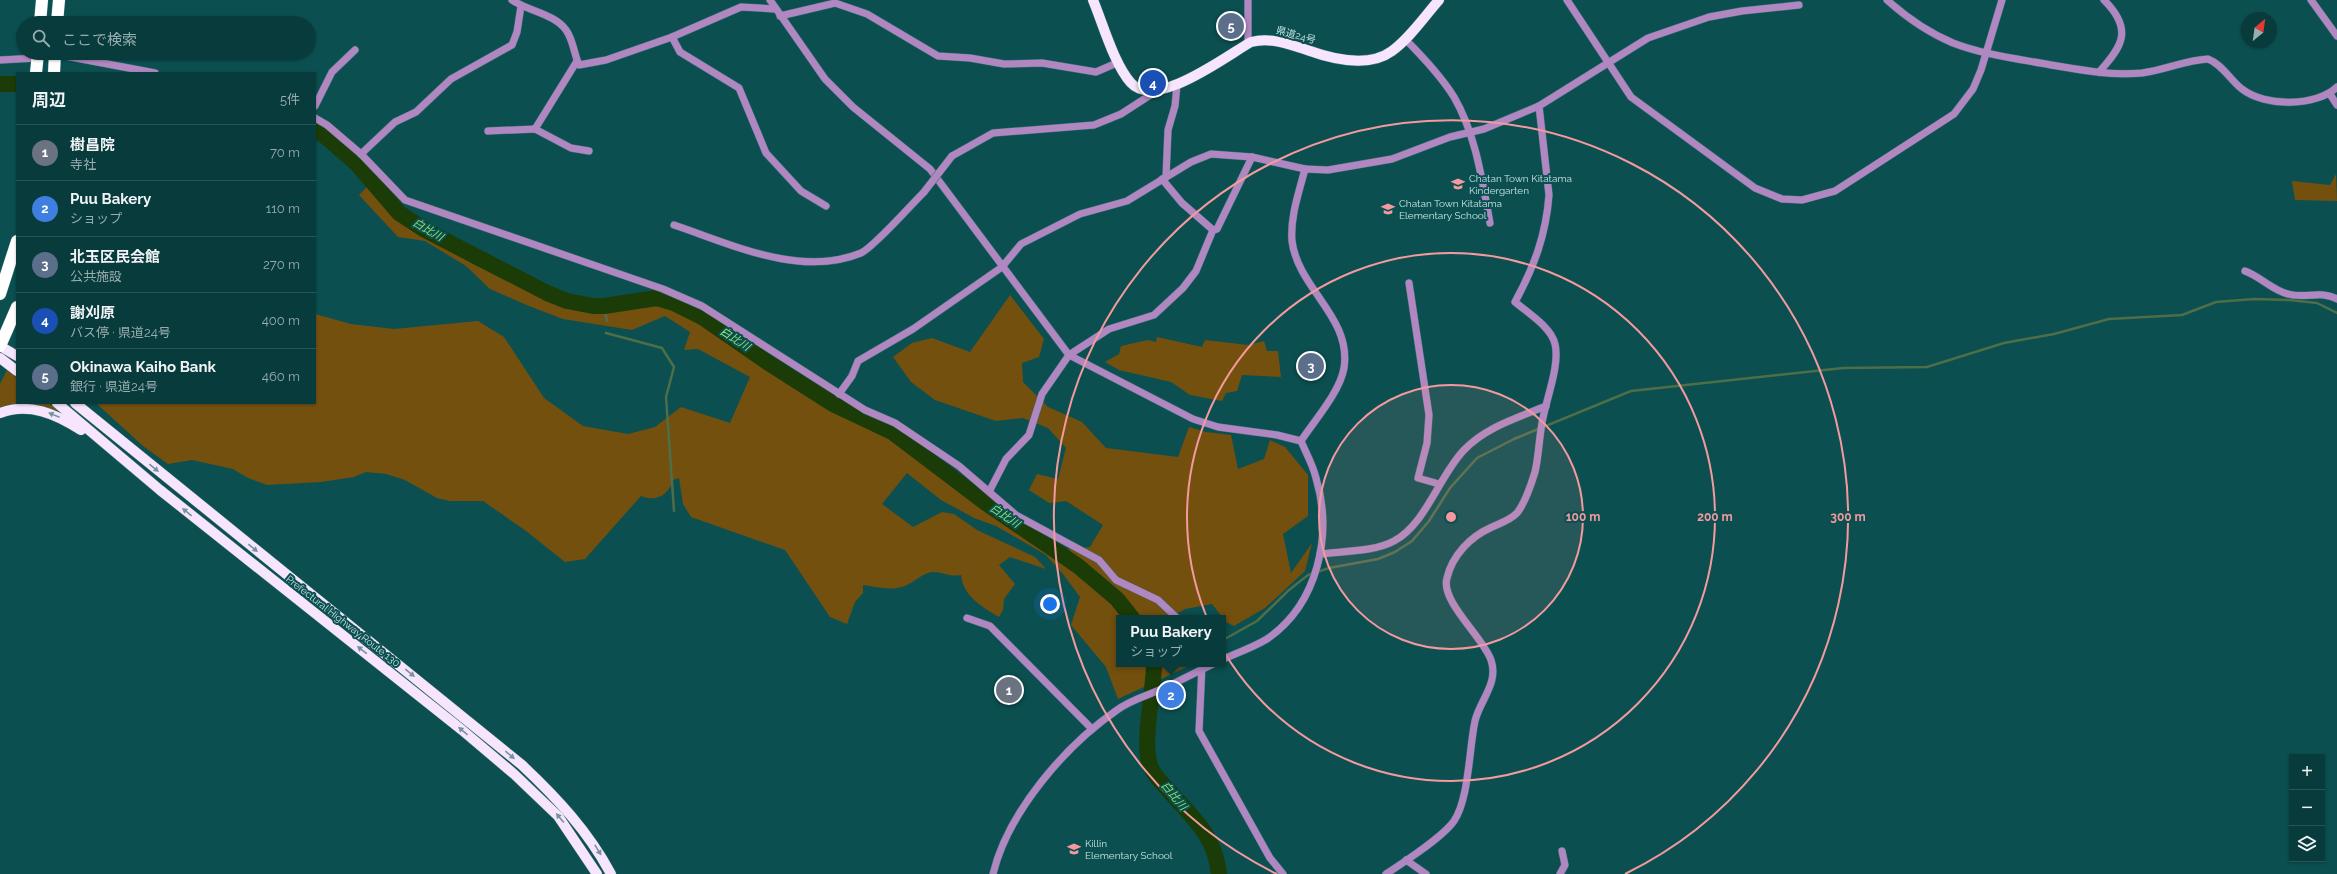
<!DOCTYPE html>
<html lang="ja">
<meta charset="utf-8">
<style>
body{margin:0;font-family:Raleway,"Noto Sans JP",sans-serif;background:#164647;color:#f1f3f6}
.controls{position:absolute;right:12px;bottom:12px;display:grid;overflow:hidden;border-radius:0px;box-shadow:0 1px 3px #0004}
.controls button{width:36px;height:36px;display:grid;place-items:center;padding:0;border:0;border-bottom:1px solid #295556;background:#083b3c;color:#f1f3f6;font:20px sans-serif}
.compass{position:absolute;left:2241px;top:12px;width:36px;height:36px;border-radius:50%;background:#083b3c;box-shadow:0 1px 3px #0004;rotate:29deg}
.you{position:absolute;left:1050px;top:604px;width:14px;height:14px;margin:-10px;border:3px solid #fff;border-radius:50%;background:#1a73e8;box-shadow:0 0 0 6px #1a73e833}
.badge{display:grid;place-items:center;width:26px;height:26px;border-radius:50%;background:#e69b98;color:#fff;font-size:13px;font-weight:700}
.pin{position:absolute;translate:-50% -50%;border:2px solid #fff;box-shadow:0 1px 4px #0006}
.popup{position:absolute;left:1116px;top:615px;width:110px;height:52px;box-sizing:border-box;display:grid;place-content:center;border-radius:0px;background:#083b3c;filter:drop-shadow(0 1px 3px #0005);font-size:13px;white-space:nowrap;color:#98adaf}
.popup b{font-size:15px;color:#f1f3f6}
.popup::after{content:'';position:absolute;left:50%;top:100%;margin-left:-8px;border:8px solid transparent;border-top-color:#083b3c}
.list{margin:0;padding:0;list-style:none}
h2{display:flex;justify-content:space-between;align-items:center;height:52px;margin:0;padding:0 16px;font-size:17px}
h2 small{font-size:13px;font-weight:400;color:#98adaf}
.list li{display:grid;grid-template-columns:26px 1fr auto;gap:12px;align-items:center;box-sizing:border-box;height:56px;padding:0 16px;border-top:1px solid #295556}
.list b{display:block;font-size:15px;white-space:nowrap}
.list p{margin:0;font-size:13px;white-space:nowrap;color:#98adaf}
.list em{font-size:13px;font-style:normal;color:#98adaf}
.icon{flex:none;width:22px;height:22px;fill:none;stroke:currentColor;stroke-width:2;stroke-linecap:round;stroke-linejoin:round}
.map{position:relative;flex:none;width:2337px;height:874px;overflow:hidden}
.search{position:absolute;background:#083b3c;box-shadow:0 1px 3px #0004;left:16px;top:16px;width:300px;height:44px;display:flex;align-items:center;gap:10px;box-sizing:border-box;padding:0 14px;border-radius:22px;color:#98adaf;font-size:15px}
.panel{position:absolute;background:#083b3c;box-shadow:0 1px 3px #0004;left:16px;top:72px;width:300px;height:332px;border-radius:0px}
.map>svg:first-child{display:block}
.green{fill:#74500e}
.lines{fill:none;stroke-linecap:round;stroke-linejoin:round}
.stream{stroke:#4e6e48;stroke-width:2.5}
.river{stroke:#1b3c06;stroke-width:16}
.minor-casing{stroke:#346f70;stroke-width:8}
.major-casing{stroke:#346f70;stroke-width:11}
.highway-casing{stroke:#346f70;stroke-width:13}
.minor{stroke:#b087c0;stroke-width:7}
.major{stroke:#f6e5fc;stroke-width:10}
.highway{stroke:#fff;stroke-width:12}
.minor-bridge-casing{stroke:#346f70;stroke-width:8;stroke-linecap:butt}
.minor-bridge{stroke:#b087c0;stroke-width:7}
.oneway{fill:#75929d}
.ring{fill:none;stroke:#f49a9f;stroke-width:2}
.labels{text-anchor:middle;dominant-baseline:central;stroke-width:4;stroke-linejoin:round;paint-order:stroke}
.street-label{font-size:10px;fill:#c5e2e2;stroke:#0b4f50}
.poi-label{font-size:10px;fill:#c5e2e2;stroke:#0b4f50;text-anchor:start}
.water-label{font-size:11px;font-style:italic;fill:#93e469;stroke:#0b4f50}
.centre{fill:#f49a9f;stroke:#0b4f50;stroke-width:2}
.ring-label{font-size:12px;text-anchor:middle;font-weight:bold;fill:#f49a9f;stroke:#0b4f50;stroke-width:4;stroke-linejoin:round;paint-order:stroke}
</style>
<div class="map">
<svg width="2337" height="874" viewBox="0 0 2337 874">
<rect width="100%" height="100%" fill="#0b4f50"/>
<g class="green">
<path d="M2336 174 2337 201 2295 200 2292 181 2330 185Z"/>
<path d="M367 187 417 232 473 264 578 310 604 313 659 296 681 302 715 320 823 391 902 434 1029 530 1064 550 1090 547 1103 525 1066 501 1049 503 1029 490 1037 474 1058 479 1066 448 1048 428 1023 418 996 421 935 400 911 382 893 357 912 343 932 338 970 352 1010 295 1044 339 1039 357 1022 363 1023 382 1048 407 1082 422 1106 448 1178 457 1189 427 1206 432 1231 435 1238 469 1264 459 1270 440 1285 447 1308 475V516L1283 534 1291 573 1312 543 1305 571 1265 608 1234 626 1226 622 1212 604 1185 609 1170 618H1119V664L1191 665 1118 699 1106 667 1071 625 1080 597 1063 574 1046 555 996 526 974 518 941 500 907 473 882 504 913 527 942 512 954 514 977 530 1035 557 1046 569 1010 557 999 565 1015 584 1004 599 1003 610 999 617C982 607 963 596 961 575 949 577 941 571 931 572 923 574 916 580 909 584 895 592 878 587 863 585V593L855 602 847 624 830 617 785 550 691 517 683 504 679 478 673 480C668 496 656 502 641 496L585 559 565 562 526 531 483 501H450L437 498 405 480 386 474 366 472 354 477 321 482 267 485 248 478 233 469 192 460 168 464 143 446 96 403H315V314L351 324 394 329 478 321 504 337 544 398 583 426 628 434 655 427 681 407 730 423 750 377 698 349 684 350 690 332 665 316 632 330 563 319 529 306 490 289 466 266 425 241 398 237 359 195Z"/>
<path d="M1157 337 1202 347 1205 340 1248 345 1264 341 1267 351H1278L1281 377 1242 375 1237 391 1226 393 1222 401 1190 395 1171 382 1119 370 1105 362 1119 354 1121 346 1148 340 1156 342Z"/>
<path d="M7 370 17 378V403H49L58 410 56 412 23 405 0 407V384Z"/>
</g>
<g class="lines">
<g class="stream">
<path d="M604 306 607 321"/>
<path d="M606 333 662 348 674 367 666 397 674 511"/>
<path d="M1223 640 1257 621 1289 590 1308 575 1329 568 1378 559 1395 552 1412 541 1429 521 1450 488 1477 458 1514 439 1631 391 1843 368 1927 367 2004 343 2054 334 2109 319 2182 315 2216 302 2254 299 2289 300 2317 303 2337 313"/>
<path d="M1154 665 1163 664"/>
</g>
<g class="river">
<path d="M0 84H17"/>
<path d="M315 130 326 137 357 164 399 213 425 230 547 293 567 301 593 306H604L657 298 674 303 702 317 767 362 833 404 892 432 983 501 1078 566 1117 599 1132 618"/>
<path d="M1154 664C1154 690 1141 746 1151 768 1155 777 1164 785 1170 792 1194 819 1215 836 1219 874"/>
</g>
<g class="minor-casing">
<g id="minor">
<path d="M512 0C528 11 555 14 566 30 573 39 574 54 579 65L606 60 672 37 741 7 775 9"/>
<path d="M770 0 825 79 853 107 930 169 1069 355 1193 419 1218 427 1277 435 1301 441"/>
<path d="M1248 0V44"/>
<path d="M1567 0 1631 97 1755 188 1782 199 1802 200 1835 191 1954 114 1973 89 1981 70 2002 0"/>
<path d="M1887 0C1906 17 1929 33 1953 43 1984 55 2019 59 2051 65 2081 70 2112 76 2142 73 2165 70 2186 60 2208 59 2222 64 2231 81 2242 89 2265 107 2316 107 2337 87"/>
<path d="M2311 0 2337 36"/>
<path d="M780 16 835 3 867 14 938 56 970 58 1004 64 1042 63 1096 72 1119 62"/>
<path d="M672 37 680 52 739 88 766 153 801 191 826 206"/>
<path d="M1405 39C1423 57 1441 76 1454 97 1476 135 1482 180 1490 223"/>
<path d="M55 54 155 73"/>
<path d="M0 60 37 58"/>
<path d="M2099 72C2123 46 2133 29 2104 0"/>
<path d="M2330 94 2337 105"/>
<path d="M315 106 332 72 355 50"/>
<path d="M315 118 327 125 361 154 405 200 663 289 702 306 865 410 895 423 959 466 1016 515 1099 560 1116 580 1158 600 1177 618"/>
<path d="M535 129 577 61"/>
<path d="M488 131 535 129 571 148 589 151"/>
<path d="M361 154 395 122 416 112 451 79 512 45 517 32 521 6"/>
<path d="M952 156 993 133 1094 125 1121 114 1155 92"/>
<path d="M1166 177 1168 130 1175 106 1177 85"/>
<path d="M1162 179 1182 203 1213 230"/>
<path d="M674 225C731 244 800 278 861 253 873 248 912 204 924 192"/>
<path d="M2245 271C2261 277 2272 290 2288 294 2305 299 2321 290 2337 299"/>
<path d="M1409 283 1429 415 1427 443 1418 478 1439 484"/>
<path d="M839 394 852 376 858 361 913 329 1002 267 1021 244 1080 214 1127 201 1191 162 1211 154 1252 157 1305 169"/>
<path d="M1301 441C1314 421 1340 392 1344 368 1352 317 1298 289 1292 241 1290 217 1299 192 1305 169L1328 170 1392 159 1450 137 1484 129 1539 106 1648 38 1709 17 1742 11 1799 5"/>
<path d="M990 490 1006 459 1029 435 1042 394 1069 355 1109 329 1154 315 1183 288 1196 271 1213 230 1217 229 1252 157"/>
<path d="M1320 554C1343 551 1374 552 1394 541 1426 524 1439 476 1464 450 1486 427 1517 418 1546 406"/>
<path d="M967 618 990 626 1092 729"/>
<path d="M1223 659C1237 653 1254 647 1267 639 1318 604 1333 535 1316 478 1313 465 1306 453 1301 441"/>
<path d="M1202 665 1199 731 1270 858 1283 874"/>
<path d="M1406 860 1426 874"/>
<path d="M993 874C1008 812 1065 746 1117 710 1130 700 1149 695 1164 688 1180 681 1196 672 1213 664"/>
<path d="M1386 874C1404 862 1442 838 1454 821 1469 799 1469 749 1475 721 1480 700 1499 683 1491 660 1483 637 1440 601 1447 578 1452 556 1470 537 1490 528 1500 523 1509 521 1517 513 1525 503 1531 485 1535 472 1539 455 1539 436 1543 418 1547 397 1560 364 1555 344 1551 327 1528 313 1515 302 1534 267 1546 235 1549 195L1539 106"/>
<path d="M1560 874 1565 865 1562 851"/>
</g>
</g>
<g class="major-casing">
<g id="major">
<path d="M1093 0C1103 24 1114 64 1131 83 1156 110 1226 56 1251 42 1271 37 1287 44 1307 50 1332 59 1369 68 1392 51 1410 38 1424 17 1439 0"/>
<path d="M0 346 17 356"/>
<path d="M0 358 17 371"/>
<path d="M57 403 160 490 462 730 514 774 558 816 597 874"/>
<path d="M75 403 522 765C557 798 588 831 611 874"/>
<path d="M0 413C29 402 56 414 81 430"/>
</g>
</g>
<g class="highway-casing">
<g id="highway">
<path d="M40 23 42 0"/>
<path d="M57 23 59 0"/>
<path d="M36 73 38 53"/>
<path d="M54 73 55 53"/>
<path d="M0 294 17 241"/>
<path d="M0 346 17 307"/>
</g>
</g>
<use href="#minor" class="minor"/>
<use href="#major" class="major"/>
<use href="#highway" class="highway"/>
<g class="minor-bridge-casing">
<path id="minor-bridge" d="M924 192 952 156"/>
</g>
<use href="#minor-bridge" class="minor-bridge"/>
</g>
<defs><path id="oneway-solid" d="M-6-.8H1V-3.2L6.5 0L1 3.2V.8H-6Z"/></defs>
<g class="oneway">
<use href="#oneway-solid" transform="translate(54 415) rotate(-158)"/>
<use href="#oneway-solid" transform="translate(154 468) rotate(39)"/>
<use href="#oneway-solid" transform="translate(187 512) rotate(-141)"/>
<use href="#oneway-solid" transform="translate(253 548) rotate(39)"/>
<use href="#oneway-solid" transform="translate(362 650) rotate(-142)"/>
<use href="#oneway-solid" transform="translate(410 673) rotate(39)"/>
<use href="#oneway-solid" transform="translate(463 731) rotate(-140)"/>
<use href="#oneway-solid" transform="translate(510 755) rotate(40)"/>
<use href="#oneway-solid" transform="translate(560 818) rotate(-130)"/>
<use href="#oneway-solid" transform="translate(598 850) rotate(58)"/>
</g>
<circle cx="1451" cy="517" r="132" fill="#f49a9f" fill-opacity=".12"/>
<g class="ring">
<circle cx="1451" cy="517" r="132"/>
<circle cx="1451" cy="517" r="264"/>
<path d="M1277 874A397 397 0 1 1 1625 874"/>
</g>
<defs>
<g id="school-bare" transform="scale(1.08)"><path d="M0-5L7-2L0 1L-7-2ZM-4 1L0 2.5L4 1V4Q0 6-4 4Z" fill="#f49a9f" stroke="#0b4f50" stroke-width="2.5" paint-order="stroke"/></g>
</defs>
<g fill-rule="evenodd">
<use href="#school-bare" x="1458" y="184"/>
<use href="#school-bare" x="1388" y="209"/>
<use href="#school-bare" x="1074" y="849"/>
</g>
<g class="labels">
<g class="street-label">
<text transform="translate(1296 35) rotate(15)">県道24号</text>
<text transform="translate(343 621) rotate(38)">Prefectural Highway Route 130</text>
</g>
<g class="poi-label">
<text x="1469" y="178">Chatan Town Kitatama<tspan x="1469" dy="12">Kindergarten</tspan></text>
<text x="1399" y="203">Chatan Town Kitatama<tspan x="1399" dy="12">Elementary School</tspan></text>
<text x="1085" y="843">Killin<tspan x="1085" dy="12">Elementary School</tspan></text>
</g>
<g class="water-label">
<text transform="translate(428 230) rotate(30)">白比川</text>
<text transform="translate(735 339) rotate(33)">白比川</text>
<text transform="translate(1005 516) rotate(34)">白比川</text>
<text transform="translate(1174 796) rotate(50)">白比川</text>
</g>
</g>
<circle cx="1451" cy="517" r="6" class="centre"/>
<g class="ring-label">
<text x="1583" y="521">100 m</text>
<text x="1715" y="521">200 m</text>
<text x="1848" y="521">300 m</text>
</g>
</svg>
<div class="controls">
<button>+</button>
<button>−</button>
<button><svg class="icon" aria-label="layers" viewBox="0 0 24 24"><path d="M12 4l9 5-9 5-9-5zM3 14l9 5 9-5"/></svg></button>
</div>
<svg class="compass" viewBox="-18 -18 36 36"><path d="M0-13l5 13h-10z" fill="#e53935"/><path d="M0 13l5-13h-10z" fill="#98adaf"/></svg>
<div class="you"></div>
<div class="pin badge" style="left:1009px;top:690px;background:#6b7280">1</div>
<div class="pin badge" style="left:1171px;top:695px;background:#3f7fe0">2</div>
<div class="popup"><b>Puu Bakery</b>ショップ</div>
<div class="pin badge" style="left:1311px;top:366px;background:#5c6f8a">3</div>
<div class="pin badge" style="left:1153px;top:83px;background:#1a4fb4">4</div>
<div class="pin badge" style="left:1231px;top:26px;background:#5c6f8a">5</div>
<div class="search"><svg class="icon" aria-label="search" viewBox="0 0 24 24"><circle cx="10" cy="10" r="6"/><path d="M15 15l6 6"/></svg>ここで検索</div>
<section class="panel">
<h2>周辺<small>5件</small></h2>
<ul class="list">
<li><span class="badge" style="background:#6b7280">1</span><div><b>樹昌院</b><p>寺社</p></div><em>70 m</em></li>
<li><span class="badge" style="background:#3f7fe0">2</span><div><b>Puu Bakery</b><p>ショップ</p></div><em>110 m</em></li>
<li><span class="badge" style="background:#5c6f8a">3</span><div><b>北玉区民会館</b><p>公共施設</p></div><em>270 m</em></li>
<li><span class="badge" style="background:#1a4fb4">4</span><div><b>謝刈原</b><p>バス停 · 県道24号</p></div><em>400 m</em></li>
<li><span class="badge" style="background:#5c6f8a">5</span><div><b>Okinawa Kaiho Bank</b><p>銀行 · 県道24号</p></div><em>460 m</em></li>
</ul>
</section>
</div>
